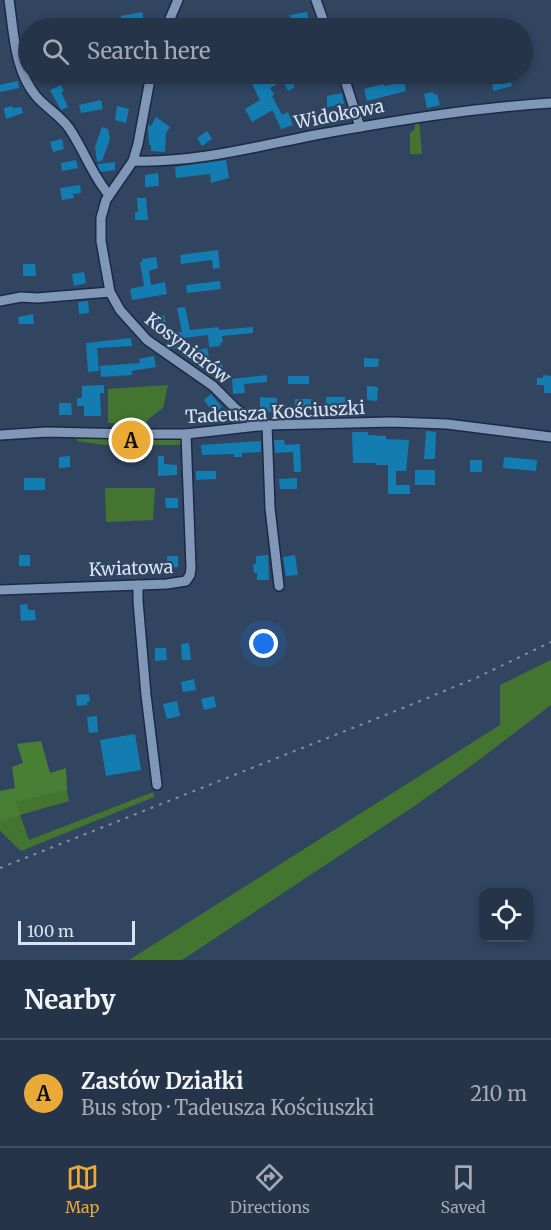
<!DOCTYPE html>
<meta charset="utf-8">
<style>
body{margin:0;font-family:Merriweather,serif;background:#313f53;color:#f1f3f6}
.controls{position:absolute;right:18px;bottom:18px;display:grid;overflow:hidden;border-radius:12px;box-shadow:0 3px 9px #0003}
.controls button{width:54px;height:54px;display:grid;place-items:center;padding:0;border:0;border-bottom:2px solid #424f61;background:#253449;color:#f1f3f6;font:30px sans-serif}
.scale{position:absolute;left:18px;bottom:15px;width:117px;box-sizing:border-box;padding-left:6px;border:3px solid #d8e4f6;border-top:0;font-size:16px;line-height:21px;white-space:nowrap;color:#d8e4f6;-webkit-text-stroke:4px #314561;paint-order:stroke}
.you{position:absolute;left:264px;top:644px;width:21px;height:21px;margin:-15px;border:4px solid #fff;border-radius:50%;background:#1a73e8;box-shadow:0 0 0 9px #1a73e833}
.badge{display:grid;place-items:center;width:39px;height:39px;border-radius:50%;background:#e9aa38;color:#111;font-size:20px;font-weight:700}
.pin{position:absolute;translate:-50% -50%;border:3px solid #fff;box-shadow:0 2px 6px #0006}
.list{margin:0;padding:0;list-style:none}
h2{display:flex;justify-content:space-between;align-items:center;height:78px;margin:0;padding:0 24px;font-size:26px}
h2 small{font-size:20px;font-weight:400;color:#a3aab4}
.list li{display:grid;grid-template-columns:39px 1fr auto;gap:18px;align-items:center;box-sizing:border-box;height:108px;padding:0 24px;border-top:2px solid #424f61}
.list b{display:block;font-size:22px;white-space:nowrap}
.list p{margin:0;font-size:20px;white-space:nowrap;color:#a3aab4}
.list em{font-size:20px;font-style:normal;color:#a3aab4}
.icon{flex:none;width:33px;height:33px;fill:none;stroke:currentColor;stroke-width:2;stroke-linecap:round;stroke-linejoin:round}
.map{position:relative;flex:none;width:551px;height:960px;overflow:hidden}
.search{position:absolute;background:#253449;box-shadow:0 3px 9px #0003;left:18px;right:18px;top:18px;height:66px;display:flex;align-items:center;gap:15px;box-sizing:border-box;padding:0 21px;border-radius:33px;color:#a3aab4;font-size:22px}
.sheet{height:186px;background:#253449}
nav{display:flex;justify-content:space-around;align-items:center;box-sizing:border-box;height:84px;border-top:2px solid #424f61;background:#253449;font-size:16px;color:#a3aab4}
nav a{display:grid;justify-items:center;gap:3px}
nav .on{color:#e9aa38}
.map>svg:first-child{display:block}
.green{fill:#437530}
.forest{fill:#497e35}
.building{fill:#137db2}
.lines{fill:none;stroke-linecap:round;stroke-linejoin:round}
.minor-casing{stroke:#182a45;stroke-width:12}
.minor{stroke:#8097b8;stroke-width:9}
.rail{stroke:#8090a8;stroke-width:2;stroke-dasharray:3 6;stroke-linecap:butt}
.labels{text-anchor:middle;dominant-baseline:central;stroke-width:4.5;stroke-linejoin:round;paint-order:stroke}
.street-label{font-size:18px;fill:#d8e4f6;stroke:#314561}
</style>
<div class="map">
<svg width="551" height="960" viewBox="0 0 551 960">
<rect width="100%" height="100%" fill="#314561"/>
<g class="green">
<path d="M419 122 422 154H410V133L415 129V125L411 123Z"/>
<path d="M168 385 163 408 147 420V424L108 423V389Z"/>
<path d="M77 438 181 439 182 445H104L77 441Z"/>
<path d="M105 488H155L153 520 106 522Z"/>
<path d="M551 660V705L479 760 416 805 182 960H129L500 725V685Z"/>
<path d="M67 790 69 801 20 815 29 840 153 792 154 797 21 851 0 831V820L15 802Z"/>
</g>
<path class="forest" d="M41 741 50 773 66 768 67 790 16 802 20 815 0 821V791L15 788 12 767 23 763 17 744Z"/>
<g class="building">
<path d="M142 12 144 22 123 27 121 16Z"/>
<path d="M307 12 309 23 296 26 295 21 291 22 290 15Z"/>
<path d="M96 74H131L132 76 98 84Z"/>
<path d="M260 74H288L295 87 288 91 283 81 270 88 274 94 272 96 282 115 288 112 293 125 281 129 273 111H271L252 122 245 109 260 100 252 84 257 81 255 76Z"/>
<path d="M501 74 503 82 510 80 512 86 493 91 492 75Z"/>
<path d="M403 77 406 91 367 101 364 89 383 84 384 86 395 84 394 80Z"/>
<path d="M18 81 19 88 0 92V85Z"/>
<path d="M61 85 64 91 61 92 68 107 61 110 50 90Z"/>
<path d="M433 92 434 95 437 94 440 105 427 108 424 94Z"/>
<path d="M342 93 344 104 327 107V96Z"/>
<path d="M101 100 103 109 81 113 79 105Z"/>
<path d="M12 106 13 108 21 107 23 113 6 119 4 108Z"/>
<path d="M117 106 129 109 126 123 115 120Z"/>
<path d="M156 117 170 127 166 133 165 152 151 151V145H149L148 125 151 126Z"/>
<path d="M102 127 108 129 110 139 102 161 97 162 95 147Z"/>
<path d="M207 131 212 139 202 146 197 138Z"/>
<path d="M62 139 64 149 53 152 50 142Z"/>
<path d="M76 160 78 168 62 171 61 163Z"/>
<path d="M226 160 229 178 211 183 210 174 176 178 175 167Z"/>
<path d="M115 162V170L101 172 98 167V164Z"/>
<path d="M158 173 159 186 145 187V175Z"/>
<path d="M80 185 81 193 73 194 74 198 62 200 60 188Z"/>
<path d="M137 198H146L148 220H135V212H138Z"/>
<path d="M218 250 220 268 213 269 212 260 181 264 180 255Z"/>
<path d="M156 257 158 268 149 271 151 285 165 282 167 294 132 300 130 289 144 286 140 262H142V259Z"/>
<path d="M23 264H35L36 276H23Z"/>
<path d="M84 272 86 283 74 286 72 274Z"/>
<path d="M220 281 221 289 187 293 186 285Z"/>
<path d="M88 301 89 313 79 314 78 302Z"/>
<path d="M185 307 190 330 219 327V330L253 327V333L222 336 223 342 220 343 221 346 209 347 208 335 184 338 186 346 174 349 171 334 182 332 177 308Z"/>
<path d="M33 314 34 324H19L18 317Z"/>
<path d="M164 315 167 329 158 331 154 317Z"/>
<path d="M131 338 132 346 97 348 99 371 88 372 86 343Z"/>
<path d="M207 348 211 366 199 368 196 357 191 358 190 352Z"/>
<path d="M154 356 156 367 132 371V375L101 377 100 366 140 363 139 359Z"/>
<path d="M364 358 379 359 378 367H364Z"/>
<path d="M221 362 226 376 216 379 211 366Z"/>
<path d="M267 375V382L244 384 245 393 233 394 232 379Z"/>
<path d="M543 375 551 376V393H544V385H537V378H543Z"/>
<rect x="288" y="376" width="21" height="8"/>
<path d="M104 385V393H100L101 416H84V406H77V398H82V386Z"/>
<path d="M367 386 378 387 377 401 367 400Z"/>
<path d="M211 394 222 407 214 414 204 400Z"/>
<path d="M260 397 277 398V412L260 411Z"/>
<rect x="326" y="397" width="19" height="9"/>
<path d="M295 399H311V410L295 411Z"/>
<path d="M59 403H71L72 415H59Z"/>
<path d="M426 431 436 432 435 459H424Z"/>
<path d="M352 432H368V435L386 436V439L409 440 406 471H396V485H410V494H388V465H376V463H353Z"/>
<path d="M274 440H284L285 445 300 444 301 472H294L293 452 275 453Z"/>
<path d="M261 441V452L242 453V457H234V454H230L202 455 201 445Z"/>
<path d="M70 456V467L59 468V457Z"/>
<path d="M158 456H164V464L177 465V475L158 476Z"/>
<path d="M504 457 537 460 536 471 503 468Z"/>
<rect x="470" y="460" width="12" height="12"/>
<rect x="415" y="470" width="20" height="15"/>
<path d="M196 471H216V479L196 480Z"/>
<rect x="24" y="478" width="21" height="12"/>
<path d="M297 478V489H280L279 479Z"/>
<path d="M165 498H178V508H166Z"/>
<rect x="19" y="555" width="11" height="11"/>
<path d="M268 555 269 580H257V573H254L253 564H256V556Z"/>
<path d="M295 555 298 575 286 576 283 557Z"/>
<path d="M167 556H178V567L167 568Z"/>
<path d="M27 604 28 610H35L36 620 21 621 20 605Z"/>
<path d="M189 643 191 660H182L181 644Z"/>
<path d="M155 648H166L167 660 155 661Z"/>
<path d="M194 679 196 690 183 692 181 682Z"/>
<path d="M89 694 90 702H87V705L77 706 76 695Z"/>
<path d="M214 696 216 707 204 710 201 699Z"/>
<path d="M177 701 180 716 167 719 163 704Z"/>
<path d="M97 716 98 732 89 733 87 717Z"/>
<path d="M135 734 141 770 106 776 100 740Z"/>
</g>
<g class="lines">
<g class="minor-casing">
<g id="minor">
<path d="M9 0C14 33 14 69 36 96 46 108 60 115 69 128 84 150 92 175 109 195"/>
<path d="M316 0 326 28"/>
<path d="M166 28 178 0"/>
<path d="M151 74 138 144 133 161 106 200 101 218V241L110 292 120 310 147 340 213 386 236 409 260 426"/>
<path d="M343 74 360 127"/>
<path d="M133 161C195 163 254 147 315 135 393 121 471 108 551 103"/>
<path d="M0 301 21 297 37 298 110 292"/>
<path d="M267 425 270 508 279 586"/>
<path d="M0 435 47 432 132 434H186L267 425 392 422 447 424 551 437"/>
<path d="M138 585V601L146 695 157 785"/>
<path d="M0 590 167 584 186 581 190 575 191 568 186 434"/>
</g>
</g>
<use href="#minor" class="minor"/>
<path class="rail" d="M0 868 403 708 476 678 551 642"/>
</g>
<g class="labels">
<g class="street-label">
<text transform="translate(339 114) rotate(-11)">Widokowa</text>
<text transform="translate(188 348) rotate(38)">Kosynierów</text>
<text transform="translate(275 412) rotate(-3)">Tadeusza Kościuszki</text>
<text transform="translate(131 568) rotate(-2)">Kwiatowa</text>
</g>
</g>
</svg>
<div class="controls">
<button><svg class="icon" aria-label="locate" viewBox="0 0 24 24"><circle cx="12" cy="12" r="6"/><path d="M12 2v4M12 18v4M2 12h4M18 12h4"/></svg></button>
</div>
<div class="scale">100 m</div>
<div class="you"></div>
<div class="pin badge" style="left:131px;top:440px">A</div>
<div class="search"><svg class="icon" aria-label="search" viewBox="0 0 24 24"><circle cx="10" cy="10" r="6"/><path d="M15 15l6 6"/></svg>Search here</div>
</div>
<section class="sheet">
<h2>Nearby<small></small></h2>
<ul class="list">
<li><span class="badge">A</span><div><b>Zastów Działki</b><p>Bus stop · Tadeusza Kościuszki</p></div><em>210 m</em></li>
</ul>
</section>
<nav>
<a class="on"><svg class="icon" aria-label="map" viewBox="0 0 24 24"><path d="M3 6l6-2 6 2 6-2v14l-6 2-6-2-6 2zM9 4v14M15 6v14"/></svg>Map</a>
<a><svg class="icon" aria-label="directions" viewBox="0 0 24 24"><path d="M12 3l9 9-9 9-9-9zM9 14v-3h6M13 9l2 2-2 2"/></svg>Directions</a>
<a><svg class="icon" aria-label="saved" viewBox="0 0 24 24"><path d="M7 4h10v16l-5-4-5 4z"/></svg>Saved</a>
</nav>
